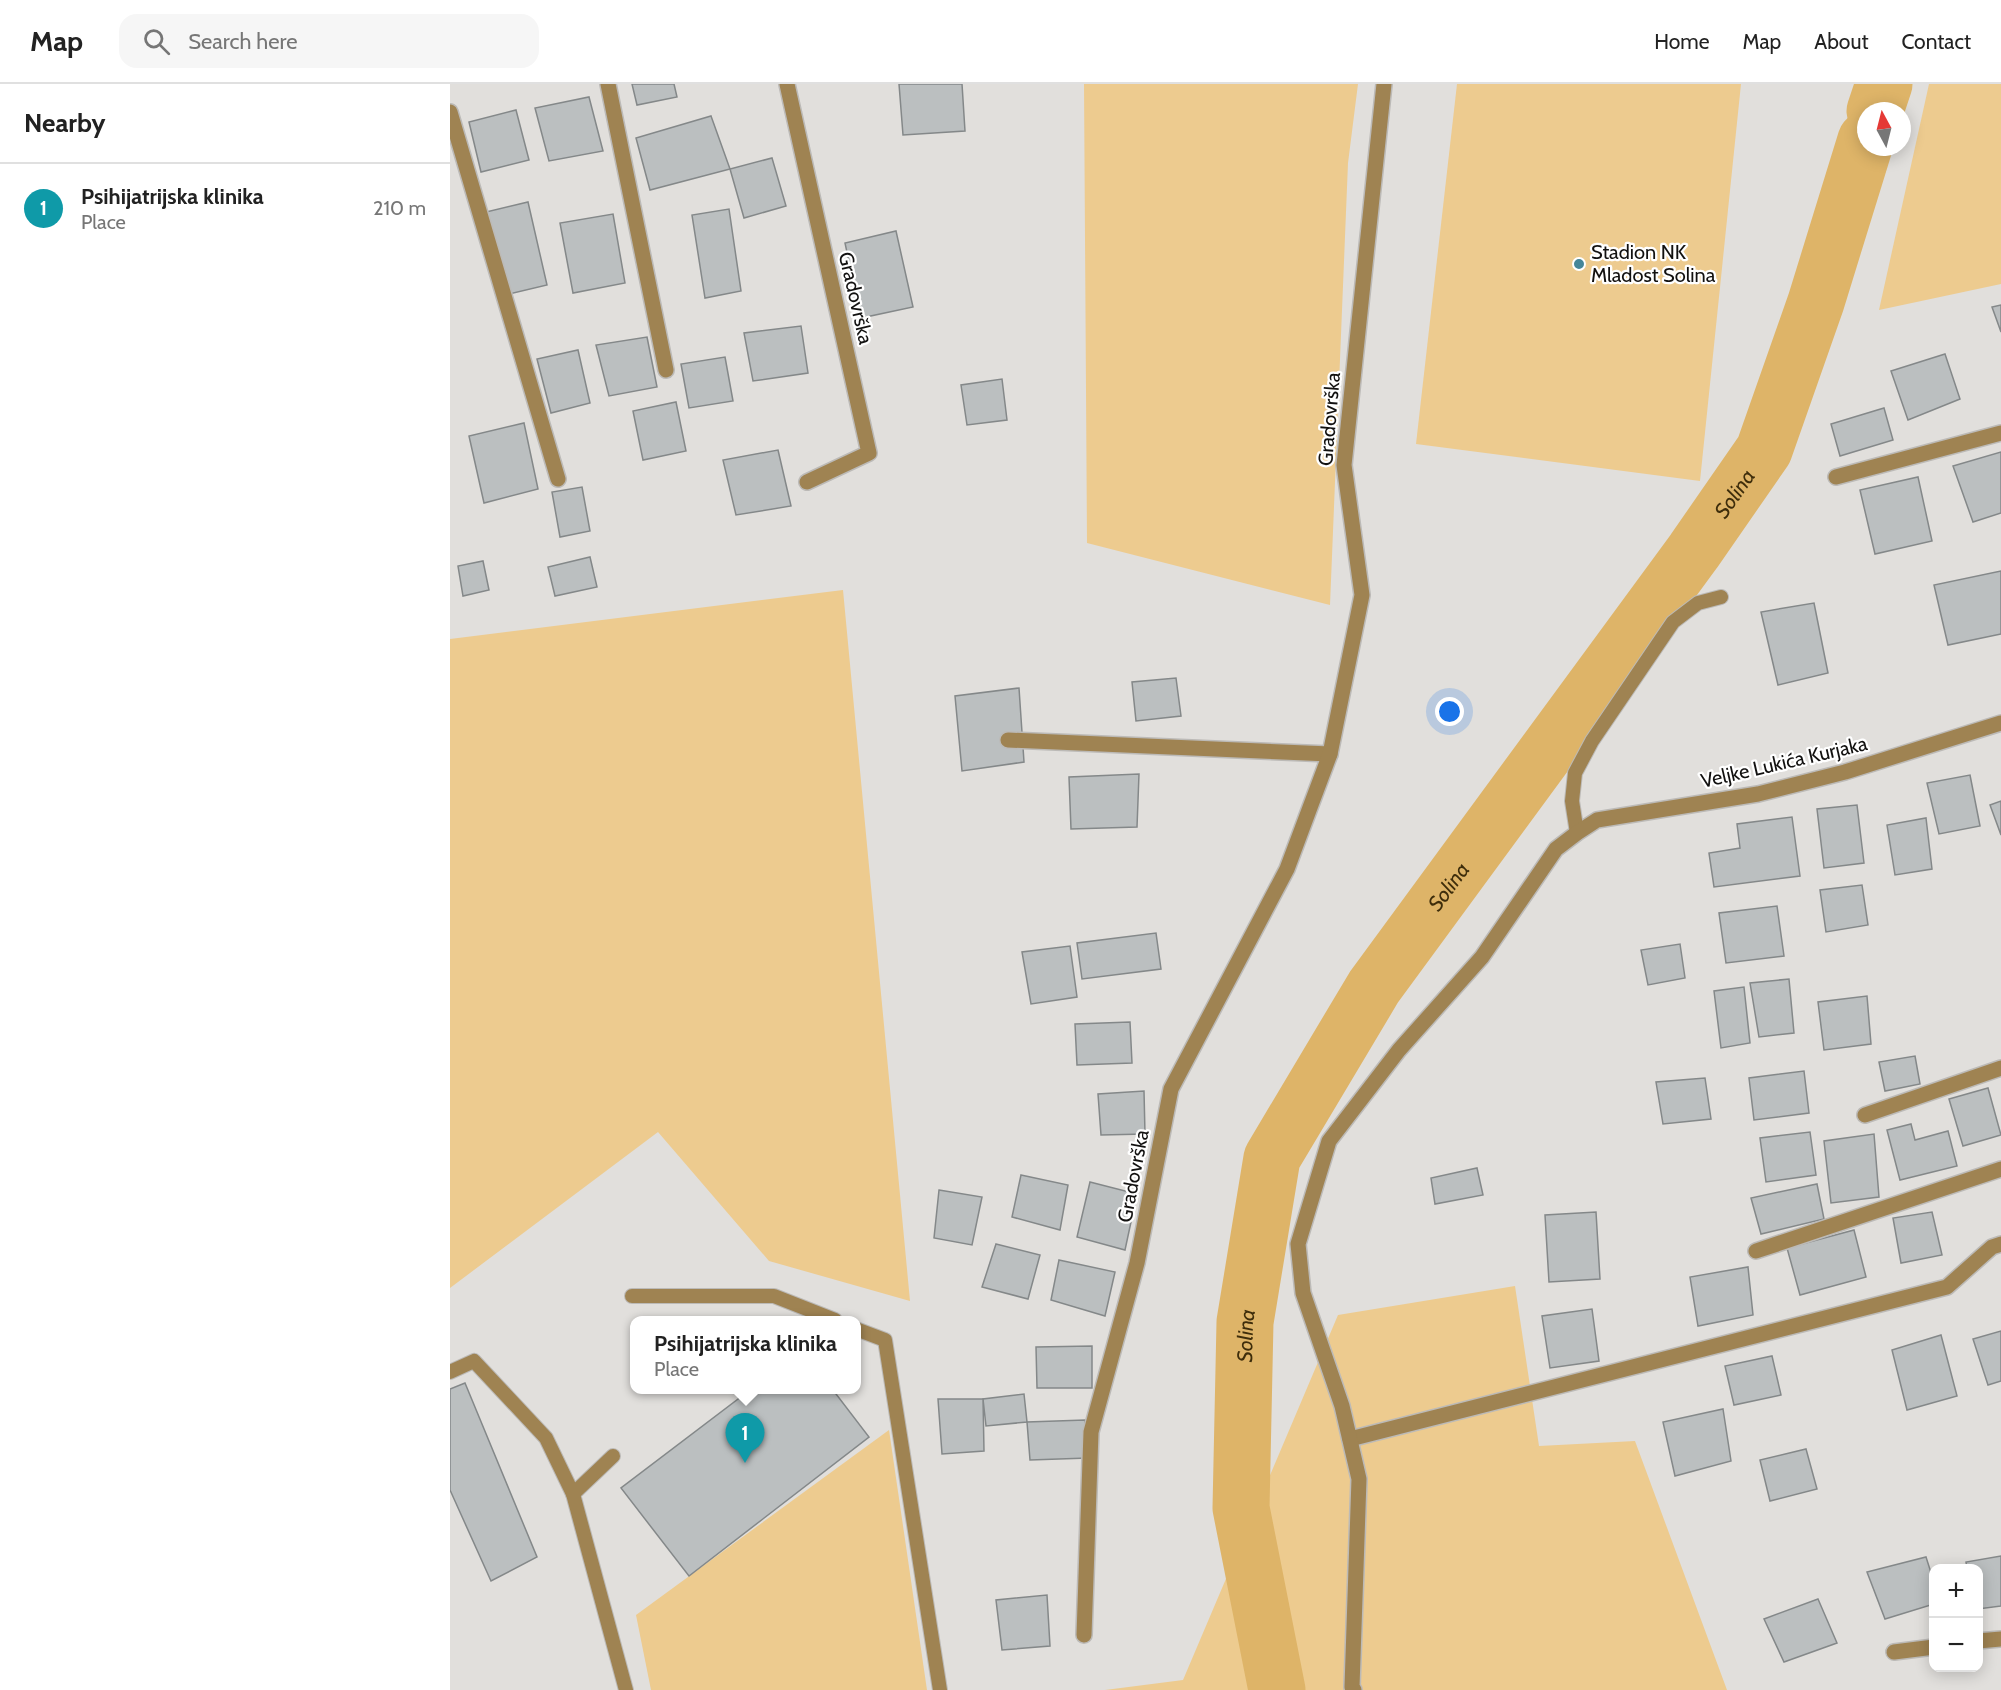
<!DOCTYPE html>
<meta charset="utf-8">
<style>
body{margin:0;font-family:Cabin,sans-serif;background:#f6f6f6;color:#222}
.controls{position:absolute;right:18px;bottom:18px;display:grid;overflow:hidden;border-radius:12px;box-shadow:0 3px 15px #0003}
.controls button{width:54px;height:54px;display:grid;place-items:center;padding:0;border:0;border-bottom:2px solid #e0e0e0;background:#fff;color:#222;font:30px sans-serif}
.compass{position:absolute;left:1407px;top:18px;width:54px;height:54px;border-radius:50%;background:#fff;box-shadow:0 3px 15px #0003;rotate:353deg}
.you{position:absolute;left:1000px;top:628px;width:21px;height:21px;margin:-15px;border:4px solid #fff;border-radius:50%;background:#1a73e8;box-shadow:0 0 0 9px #1a73e833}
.badge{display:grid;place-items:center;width:39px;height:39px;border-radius:50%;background:#458699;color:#fff;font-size:20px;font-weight:700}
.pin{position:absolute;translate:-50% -50px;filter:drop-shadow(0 2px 3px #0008)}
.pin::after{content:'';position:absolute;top:32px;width:21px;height:18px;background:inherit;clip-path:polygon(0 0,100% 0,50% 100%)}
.popup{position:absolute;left:180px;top:1232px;width:231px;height:78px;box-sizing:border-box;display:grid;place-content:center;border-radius:12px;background:#fff;filter:drop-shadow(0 2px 4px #0005);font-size:20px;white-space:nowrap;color:#767676}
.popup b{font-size:22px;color:#222}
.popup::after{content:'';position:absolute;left:50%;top:100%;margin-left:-12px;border:12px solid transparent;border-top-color:#fff}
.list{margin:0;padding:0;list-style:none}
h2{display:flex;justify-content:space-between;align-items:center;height:78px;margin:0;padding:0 24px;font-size:26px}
h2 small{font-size:20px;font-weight:400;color:#767676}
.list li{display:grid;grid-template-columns:39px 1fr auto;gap:18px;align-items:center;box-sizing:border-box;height:90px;padding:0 24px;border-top:2px solid #e0e0e0}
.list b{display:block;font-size:22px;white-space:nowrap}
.list p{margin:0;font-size:20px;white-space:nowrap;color:#767676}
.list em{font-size:20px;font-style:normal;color:#767676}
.icon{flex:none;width:33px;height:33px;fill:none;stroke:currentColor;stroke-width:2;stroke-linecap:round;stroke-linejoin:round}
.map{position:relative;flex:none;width:1551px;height:1606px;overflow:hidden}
header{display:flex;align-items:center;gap:36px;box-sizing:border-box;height:84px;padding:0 30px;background:#fff;border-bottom:2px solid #e0e0e0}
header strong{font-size:28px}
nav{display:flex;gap:33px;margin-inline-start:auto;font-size:21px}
.search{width:420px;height:54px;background:#f6f6f6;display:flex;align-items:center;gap:15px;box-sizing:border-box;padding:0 21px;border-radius:18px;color:#767676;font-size:22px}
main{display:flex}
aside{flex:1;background:#fff}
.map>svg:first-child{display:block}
.green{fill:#edcb8f}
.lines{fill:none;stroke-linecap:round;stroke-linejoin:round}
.river{stroke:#deb468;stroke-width:57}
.building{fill:#bbbfc0;stroke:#848889;stroke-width:1.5}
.lane-casing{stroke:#bcbab7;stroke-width:16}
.street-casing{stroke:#bcbab7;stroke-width:18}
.lane{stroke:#9f8352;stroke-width:14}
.street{stroke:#9f8352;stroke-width:15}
.poi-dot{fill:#458699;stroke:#fff;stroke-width:2}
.labels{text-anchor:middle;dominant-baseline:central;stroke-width:4.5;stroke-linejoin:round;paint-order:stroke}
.poi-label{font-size:20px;fill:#121110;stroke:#fff;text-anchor:start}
.street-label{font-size:20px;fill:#121110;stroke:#fff}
.water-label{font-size:21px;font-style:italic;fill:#3e2d0b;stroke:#fff}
</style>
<header>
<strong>Map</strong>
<div class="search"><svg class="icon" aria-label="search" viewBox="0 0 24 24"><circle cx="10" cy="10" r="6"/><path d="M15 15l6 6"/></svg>Search here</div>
<nav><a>Home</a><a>Map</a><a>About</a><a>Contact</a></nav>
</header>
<main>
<aside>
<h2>Nearby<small></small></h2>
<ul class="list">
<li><span class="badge" style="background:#0f9aa8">1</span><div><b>Psihijatrijska klinika</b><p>Place</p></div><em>210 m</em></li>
</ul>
</aside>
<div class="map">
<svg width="1551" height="1606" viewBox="0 0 1551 1606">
<rect width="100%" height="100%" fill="#e1dfdc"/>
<g class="green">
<path d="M634 0H908L898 79 880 521 637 459Z"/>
<path d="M1007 0H1291L1250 397 966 360Z"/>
<path d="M1479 0H1551V200L1429 226Z"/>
<path d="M393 506 460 1217 319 1177 208 1048 0 1204V555Z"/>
<path d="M1065 1202 1089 1362 1185 1357 1277 1606H655L733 1596 888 1231Z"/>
<path d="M439 1346 477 1606H201L186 1531Z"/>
</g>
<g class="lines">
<g class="river">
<path d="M1425 27 1434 0"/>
<path id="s1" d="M827 1606 791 1424 795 1238 822 1074 924 903 1244 467 1314 366 1366 218 1416 56"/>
</g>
</g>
<g class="building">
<path d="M182 0H224L227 13 187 21Z"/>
<path d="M449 0H512L515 47 453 51Z"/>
<path d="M139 13 153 67 99 77 85 24Z"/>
<path d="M66 26 79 76 31 88 19 38Z"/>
<path d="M261 32 280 85 200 106 186 54Z"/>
<path d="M322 74 336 122 294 134 280 85Z"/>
<path d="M78 118 97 201 55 211 36 128Z"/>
<path d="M279 125 291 207 255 214 242 131Z"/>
<path d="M163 130 175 199 123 209 110 139Z"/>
<path d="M446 147 463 223 411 234 395 159Z"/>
<path d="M1551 221V248L1542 223Z"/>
<path d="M351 242 358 289 303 297 294 249Z"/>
<path d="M197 253 207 303 159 312 146 261Z"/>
<path d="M128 266 140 319 101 329 87 275Z"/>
<path d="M1495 270 1510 315 1458 336 1441 287Z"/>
<path d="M275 273 283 317 239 324 231 280Z"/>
<path d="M552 295 557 336 517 341 511 301Z"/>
<path d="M226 318 236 367 193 376 183 327Z"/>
<path d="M1434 324 1443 356 1390 372 1381 340Z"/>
<path d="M74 339 88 405 34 419 19 352Z"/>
<path d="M328 366 341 422 286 431 273 376Z"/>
<path d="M1551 368V429L1523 438 1503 382Z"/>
<path d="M1468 393 1482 457 1425 470 1410 406Z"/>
<path d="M132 403 140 447 110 453 102 408Z"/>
<path d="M140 473 147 503 105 512 98 483Z"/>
<path d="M33 477 39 506 13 512 8 482Z"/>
<path d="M1551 487V550L1498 561 1484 501Z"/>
<path d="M1364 519 1378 589 1328 601 1311 528Z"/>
<path d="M726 594 731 632 686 637 682 598Z"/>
<path d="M569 604 574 678 512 687 505 612Z"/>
<path d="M689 690 687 743 621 745 619 693Z"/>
<path d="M1520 691 1530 742 1489 750 1477 699Z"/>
<path d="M1551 717V751L1540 721Z"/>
<path d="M1407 721 1414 779 1374 784 1367 725Z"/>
<path d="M1342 733 1350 792 1264 803 1259 769 1290 764 1287 740Z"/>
<path d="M1476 734 1482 785 1445 791 1437 741Z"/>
<path d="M1412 801 1418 841 1376 848 1370 806Z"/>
<path d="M1327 822 1334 872 1276 879 1269 829Z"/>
<path d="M706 849 711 885 632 895 627 859Z"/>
<path d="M1230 860 1235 894 1198 901 1191 866Z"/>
<path d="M620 862 627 913 581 920 572 868Z"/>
<path d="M1339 895 1344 949 1309 953 1300 899Z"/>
<path d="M1294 903 1300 959 1271 964 1264 907Z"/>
<path d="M1417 912 1421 960 1374 966 1368 918Z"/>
<path d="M680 938 682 979 627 981 625 940Z"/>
<path d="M1465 972 1470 1000 1435 1007 1429 978Z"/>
<path d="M1354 987 1359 1029 1304 1036 1299 994Z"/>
<path d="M1255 994 1261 1035 1213 1040 1206 998Z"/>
<path d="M1538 1004 1551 1051 1513 1062 1499 1015Z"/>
<path d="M694 1007 695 1050 651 1051 648 1010Z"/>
<path d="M1461 1040 1465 1056 1498 1047 1507 1082 1450 1096 1437 1046Z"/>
<path d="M1360 1048 1366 1091 1316 1098 1310 1054Z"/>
<path d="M1424 1050 1429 1113 1381 1119 1374 1057Z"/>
<path d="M1027 1084 1033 1111 985 1120 981 1094Z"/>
<path d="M571 1091 618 1101 610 1146 562 1133Z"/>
<path d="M640 1098 687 1110 675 1166 627 1153Z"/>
<path d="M1367 1100 1374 1135 1311 1150 1301 1114Z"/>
<path d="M489 1106 532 1113 522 1161 484 1154Z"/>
<path d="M1146 1128 1150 1195 1099 1198 1095 1131Z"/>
<path d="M1482 1128 1492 1171 1451 1179 1443 1134Z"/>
<path d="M1404 1146 1416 1193 1350 1211 1337 1164Z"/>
<path d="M546 1160 590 1171 578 1215 532 1203Z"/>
<path d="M609 1176 665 1188 655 1232 601 1216Z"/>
<path d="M1298 1183 1303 1231 1248 1242 1240 1193Z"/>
<path d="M1142 1225 1149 1277 1100 1284 1092 1232Z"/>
<path d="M1551 1247V1297L1538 1301 1523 1255Z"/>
<path d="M1491 1251 1507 1312 1457 1326 1442 1266Z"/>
<path d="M642 1262V1304H587L586 1263Z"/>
<path d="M1322 1272 1331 1311 1284 1321 1275 1282Z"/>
<path d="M15 1299 87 1473 41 1497 0 1406V1305Z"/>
<path d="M300 1306H383L419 1353 239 1492 171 1404Z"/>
<path d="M574 1310 577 1338 536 1342 533 1315Z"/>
<path d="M488 1315H533L534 1367 492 1370Z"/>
<path d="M1273 1325 1281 1377 1225 1392 1213 1338Z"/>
<path d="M635 1336 638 1374 580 1376 577 1338Z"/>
<path d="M1356 1365 1367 1405 1320 1417 1310 1376Z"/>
<path d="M1551 1472V1522L1528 1525V1484H1517L1516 1478Z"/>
<path d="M1476 1473 1484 1498V1520L1435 1535 1417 1488Z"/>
<path d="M597 1511 600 1562 552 1566 546 1516Z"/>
<path d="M1368 1515 1387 1559 1334 1578 1314 1535Z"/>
</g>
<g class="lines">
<g class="lane-casing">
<g id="lane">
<path d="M1127 749 1122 717 1125 689 1142 657 1223 538 1248 519 1271 513"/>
<path d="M182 1212H324L385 1236"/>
<path d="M406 1245 435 1256 490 1606"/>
<path d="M0 1288 24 1277 96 1354 123 1410"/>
<path d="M163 1372 123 1410 176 1606"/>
</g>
</g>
<g class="street-casing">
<g id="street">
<path d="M158 0 216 286"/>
<path d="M337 0 419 369 357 398"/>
<path d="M0 28 108 395"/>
<path d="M1386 393 1551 349"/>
<path d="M558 656 880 670"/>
<path d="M1415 1031 1551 984"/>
<path d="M1306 1167 1551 1085"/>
<path d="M900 1355 1497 1203 1542 1163 1551 1160"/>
<path d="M634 1551 641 1348 687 1179 721 1005 837 785 880 670 912 511 894 381 934 0"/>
<path d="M1528 1557 1551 1555"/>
<path d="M1444 1568 1484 1563"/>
<path d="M904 1606 902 1603 909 1395 892 1322 853 1209 848 1160 879 1057 949 966 1032 873 1106 765 1127 749 1147 736 1308 710 1395 688 1551 639"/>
</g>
</g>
<use href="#lane" class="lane"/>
<use href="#street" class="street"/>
</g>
<circle class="poi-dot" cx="1129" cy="180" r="6"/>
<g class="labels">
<g class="poi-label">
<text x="1141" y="168">Stadion NK<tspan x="1141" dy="23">Mladost Solina</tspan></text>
</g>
<g class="street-label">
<text transform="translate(406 214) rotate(77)">Gradovrška</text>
<text transform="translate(879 335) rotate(-85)">Gradovrška</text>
<text transform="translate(1334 678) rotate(-13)">Veljke Lukića Kurjaka</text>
<text transform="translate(683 1092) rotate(-79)">Gradovrška</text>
</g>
<g class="water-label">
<text stroke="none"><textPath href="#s1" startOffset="1348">Solina</textPath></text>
<text stroke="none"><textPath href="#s1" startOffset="862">Solina</textPath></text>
<text stroke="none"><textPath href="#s1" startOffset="358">Solina</textPath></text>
</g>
</g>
</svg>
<div class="controls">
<button>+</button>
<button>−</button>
</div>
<svg class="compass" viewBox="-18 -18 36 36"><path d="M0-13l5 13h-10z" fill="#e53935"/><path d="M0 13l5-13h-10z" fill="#767676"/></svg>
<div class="you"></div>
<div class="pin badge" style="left:295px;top:1379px;background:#0f9aa8">1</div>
<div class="popup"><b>Psihijatrijska klinika</b>Place</div>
</div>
</main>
